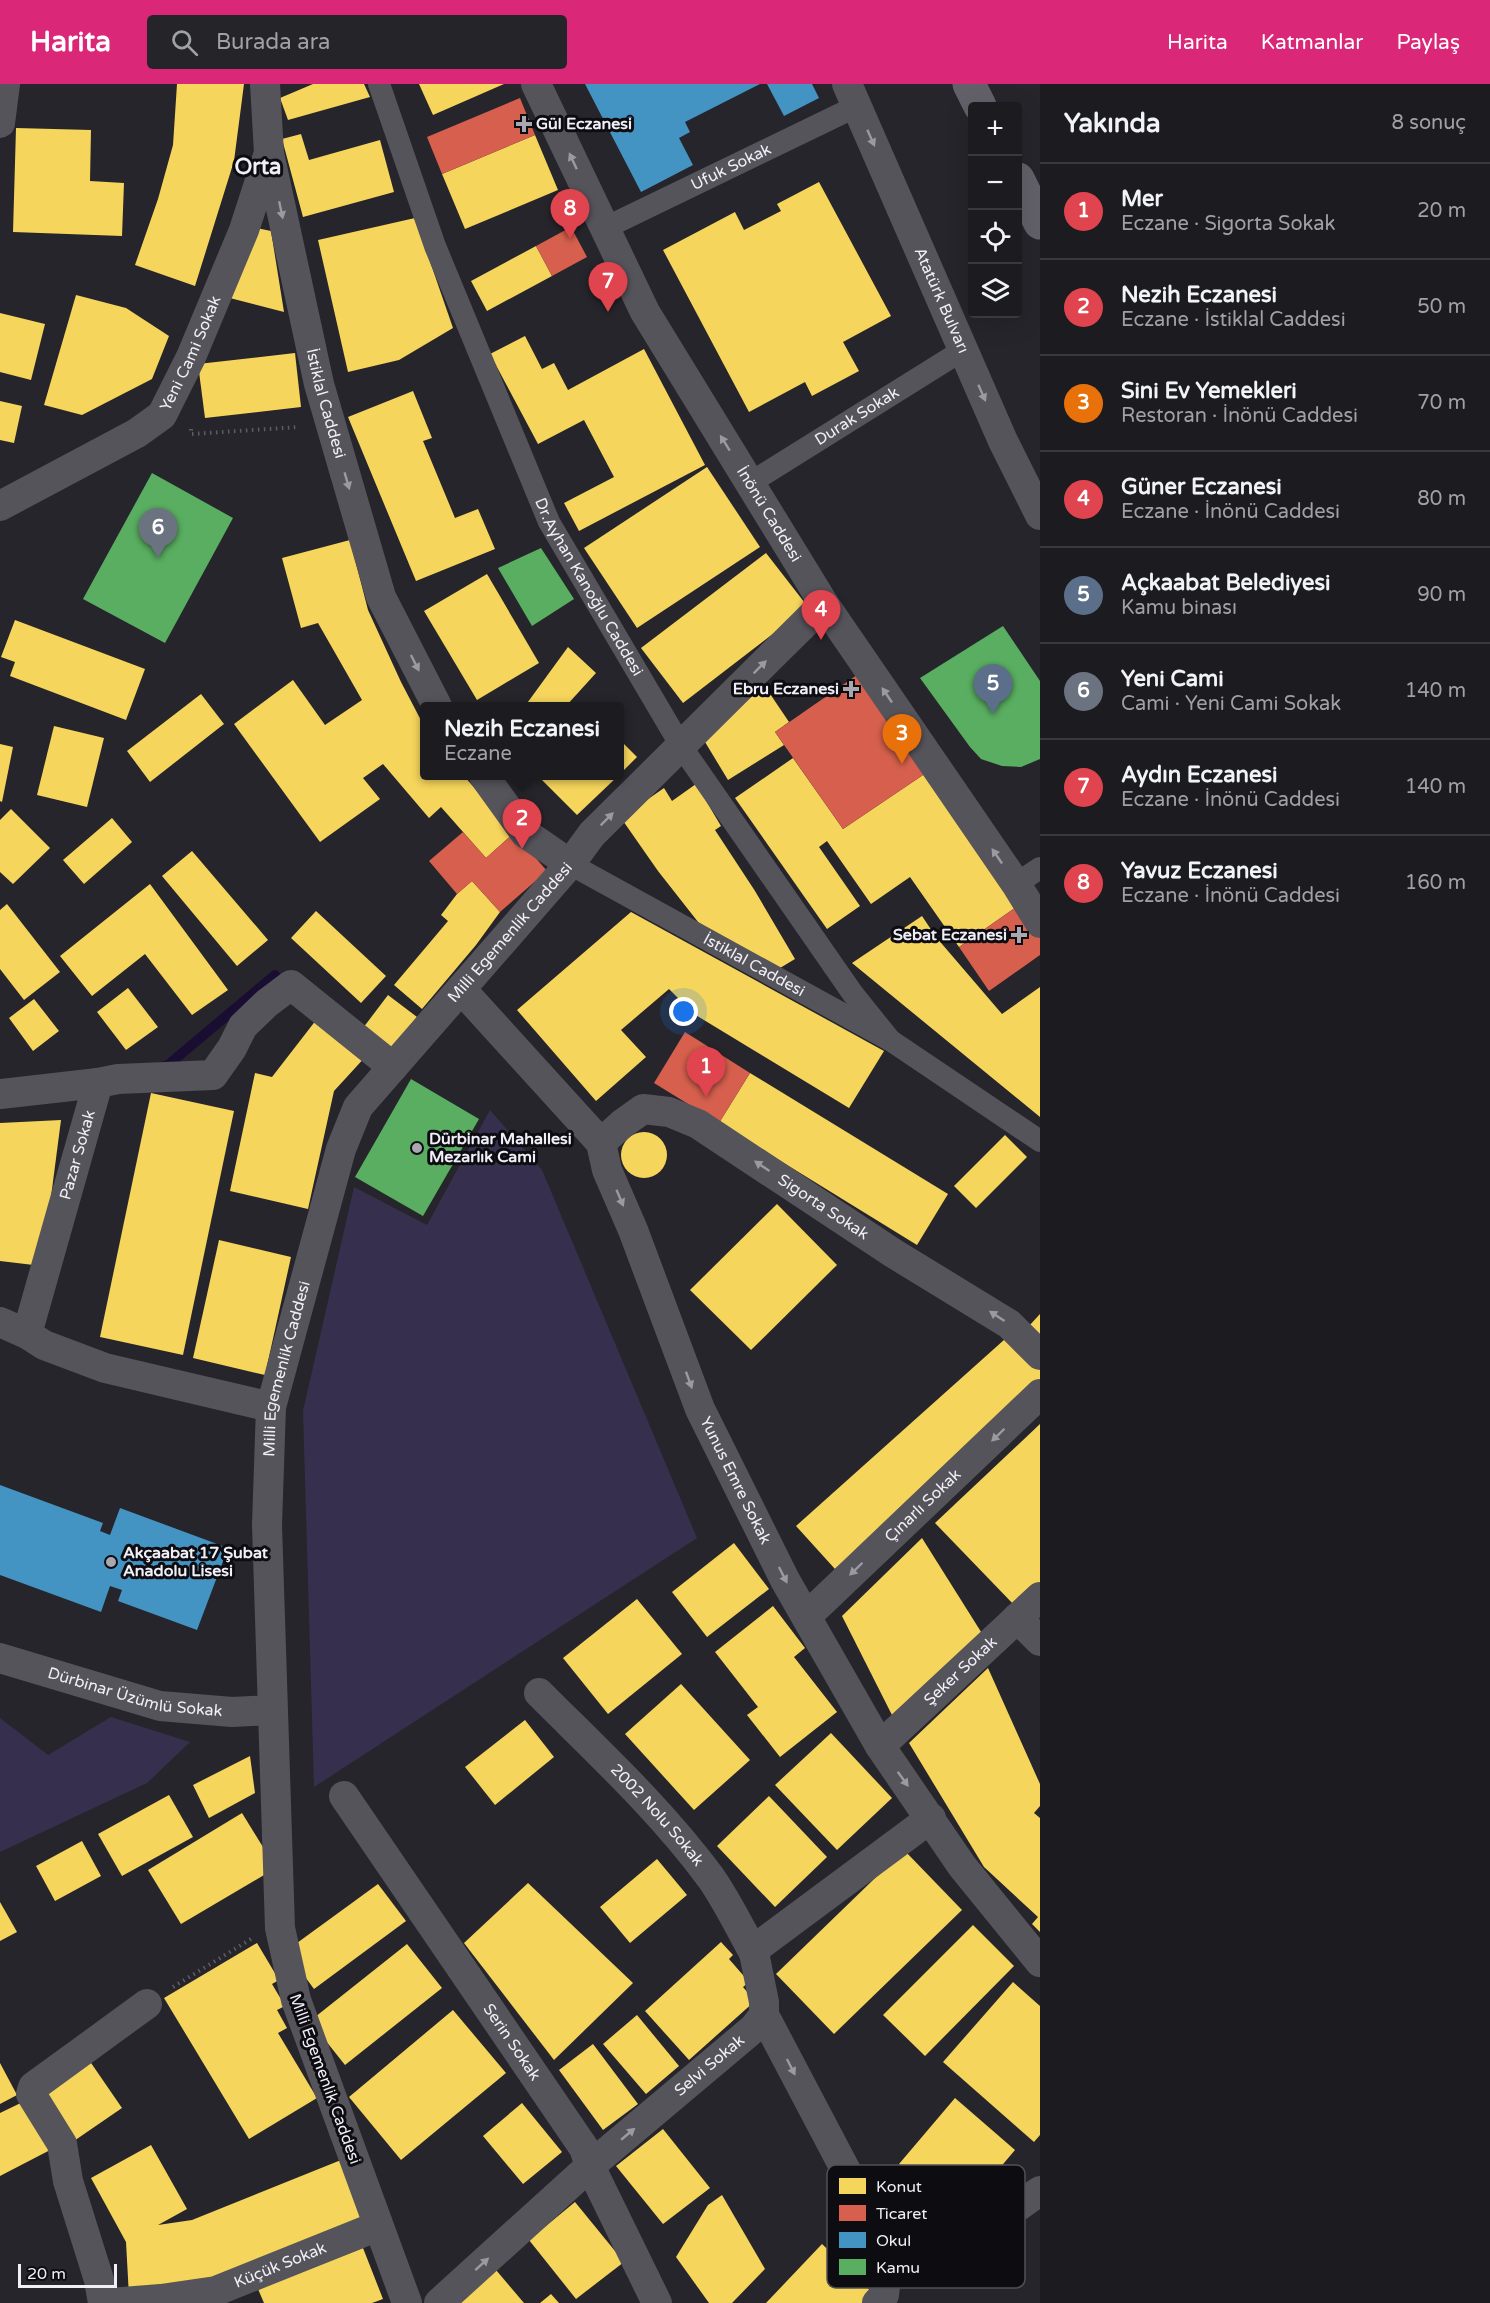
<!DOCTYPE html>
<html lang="tr">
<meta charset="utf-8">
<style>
body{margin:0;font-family:"Varela Round",sans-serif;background:#252529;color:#f1f3f6}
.controls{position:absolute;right:18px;top:18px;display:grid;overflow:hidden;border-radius:6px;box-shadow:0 6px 24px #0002}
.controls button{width:54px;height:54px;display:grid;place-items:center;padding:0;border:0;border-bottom:2px solid #3a3a3e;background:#1c1c20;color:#f1f3f6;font:30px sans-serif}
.scale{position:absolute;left:18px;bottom:15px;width:99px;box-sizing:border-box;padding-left:6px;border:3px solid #f0eef7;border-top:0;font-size:16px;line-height:21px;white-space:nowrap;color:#f0eef7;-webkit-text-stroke:4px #0d0c11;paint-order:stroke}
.you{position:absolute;left:684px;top:928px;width:21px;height:21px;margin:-15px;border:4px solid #fff;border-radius:50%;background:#1a73e8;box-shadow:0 0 0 9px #1a73e833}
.badge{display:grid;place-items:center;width:39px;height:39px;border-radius:50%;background:#db2777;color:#fff;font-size:20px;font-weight:700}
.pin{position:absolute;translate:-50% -50px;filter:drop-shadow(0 2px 3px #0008)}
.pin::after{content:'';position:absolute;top:32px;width:21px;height:18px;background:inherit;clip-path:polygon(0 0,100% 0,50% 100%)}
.popup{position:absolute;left:420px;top:618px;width:204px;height:78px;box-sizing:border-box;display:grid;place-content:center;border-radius:6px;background:#1c1c20;filter:drop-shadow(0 2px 4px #0005);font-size:20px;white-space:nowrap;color:#a0a1a5}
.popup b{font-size:22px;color:#f1f3f6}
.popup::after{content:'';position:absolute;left:50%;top:100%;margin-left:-12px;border:12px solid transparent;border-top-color:#1c1c20}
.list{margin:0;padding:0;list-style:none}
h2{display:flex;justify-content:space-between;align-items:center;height:78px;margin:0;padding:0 24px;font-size:26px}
h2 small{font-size:20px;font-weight:400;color:#a0a1a5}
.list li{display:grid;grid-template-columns:39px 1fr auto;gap:18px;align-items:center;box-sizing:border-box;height:96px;padding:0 24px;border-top:2px solid #3a3a3e}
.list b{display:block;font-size:22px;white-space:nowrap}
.list p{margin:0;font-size:20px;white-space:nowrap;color:#a0a1a5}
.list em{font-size:20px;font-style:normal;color:#a0a1a5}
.icon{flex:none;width:33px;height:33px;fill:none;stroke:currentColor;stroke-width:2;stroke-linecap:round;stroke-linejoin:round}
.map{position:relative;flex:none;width:1040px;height:2219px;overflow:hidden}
header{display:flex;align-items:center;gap:36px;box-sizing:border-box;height:84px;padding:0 30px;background:#db2777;color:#fff}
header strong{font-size:28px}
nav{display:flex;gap:33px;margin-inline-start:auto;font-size:21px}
.search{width:420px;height:54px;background:#252529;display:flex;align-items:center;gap:15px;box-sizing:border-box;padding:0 21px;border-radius:6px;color:#a0a1a5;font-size:22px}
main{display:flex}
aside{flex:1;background:#1c1c20}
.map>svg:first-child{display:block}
.green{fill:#372f4e}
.homes{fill:#f6d55c}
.shops{fill:#d6604d}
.schools{fill:#4393c3}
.public{fill:#5aae61}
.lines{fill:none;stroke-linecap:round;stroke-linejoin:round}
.stream{stroke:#190d31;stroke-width:10}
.path{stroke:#5e5d62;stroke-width:4;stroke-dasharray:1.5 4.5;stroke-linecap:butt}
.pedestrian{stroke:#56545b;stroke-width:22}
.minor{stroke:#56545b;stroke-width:30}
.trunk{stroke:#626069;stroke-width:33}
.oneway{fill:#9b99a1}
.poi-dot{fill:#a9a8b0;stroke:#0d0c11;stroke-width:2}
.labels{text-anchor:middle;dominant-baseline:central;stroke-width:6;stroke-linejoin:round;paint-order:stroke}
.poi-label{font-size:16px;font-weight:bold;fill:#f0eef7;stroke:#0d0c11;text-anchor:start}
.street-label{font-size:16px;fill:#f0eef7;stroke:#0d0c11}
.district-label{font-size:22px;font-weight:bold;fill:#f0eef7;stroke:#0d0c11}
.key{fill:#0d0c11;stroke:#515056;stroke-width:1.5}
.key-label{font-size:16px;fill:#f0eef7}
</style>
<header>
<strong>Harita</strong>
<div class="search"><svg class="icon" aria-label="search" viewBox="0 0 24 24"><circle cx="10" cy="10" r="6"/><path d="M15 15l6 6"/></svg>Burada ara</div>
<nav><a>Harita</a><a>Katmanlar</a><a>Paylaş</a></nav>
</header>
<main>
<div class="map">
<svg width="1040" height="2219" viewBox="0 0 1040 2219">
<rect width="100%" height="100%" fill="#26252b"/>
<g class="green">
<path d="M490 1026 542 1086 697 1454 314 1703 303 1327 354 1103 427 1141Z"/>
<path d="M111 1633 190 1658 147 1699 0 1768V1634L48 1671Z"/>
</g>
<g class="homes">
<path d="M177 0H244L234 77 195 202 135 181 158 115 173 61Z"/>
<path d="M313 0H364L370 13 288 36 280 14Z"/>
<path d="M419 0H504L433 31Z"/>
<path d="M16 44 91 46 90 97 124 99 122 152 13 148Z"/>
<path d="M301 50 309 76 380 56 394 108 303 133 282 55Z"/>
<path d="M535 51 558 106 465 145 442 90Z"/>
<path d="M819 98 891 232 843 258 859 287 812 312 805 298 749 328 663 166 735 128 744 146 781 127 777 120Z"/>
<path d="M415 134 453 244 399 276 348 288 318 156Z"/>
<path d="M252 143 271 147 284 228 222 212Z"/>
<path d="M536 162 552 192 487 227 471 197Z"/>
<path d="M76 211 126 224 169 252 152 295 82 331 44 321Z"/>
<path d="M0 229 45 240 31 296 0 288Z"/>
<path d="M525 252 542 285 554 279 568 306 644 265 705 381 579 447 564 419 614 393 584 336 538 360 490 270Z"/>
<path d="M295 269 301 323 205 334 198 280Z"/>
<path d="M413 307 432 354 423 357 455 434 478 425 495 465 416 497 348 333Z"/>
<path d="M0 317 22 322 14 359 0 356Z"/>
<path d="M707 383 760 463 637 544 584 464Z"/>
<path d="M350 456 368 526 401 598 424 642V692H464L514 749 486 774 441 723 429 734 383 680 363 694 380 715 320 758 234 640 293 596 325 641 362 616 318 539 301 544 282 474Z"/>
<path d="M766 469 808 523 683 619 641 564Z"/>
<path d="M487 490 539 579 477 616 424 527Z"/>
<path d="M15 536 145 585 126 636 10 592 15 578 1 573Z"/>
<path d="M568 563 596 589 566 622H525Z"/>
<path d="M760 595 789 638 775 648 784 661 728 696 702 653Z"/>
<path d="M201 610 224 640 150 698 127 667Z"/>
<path d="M54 642 104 654 87 723 37 711Z"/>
<path d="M620 656 637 673 620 690Z"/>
<path d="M0 660 13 663 2 718 0 717Z"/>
<path d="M793 674 843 745 926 689 1019 821 959 863 910 793 871 820 827 757 819 763 860 822 827 845 735 714Z"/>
<path d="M538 692H618L577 731Z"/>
<path d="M696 700 721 742 715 746 755 807 795 875 775 887 702 843 658 787 621 734 664 704 672 717Z"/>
<path d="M11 725 50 764 13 800 0 788V736Z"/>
<path d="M112 734 132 758 84 800 63 776Z"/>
<path d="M192 767 268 856 237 882 162 792Z"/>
<path d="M472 797 500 828 476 861 422 925 394 901 448 837 441 831 457 810Z"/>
<path d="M150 800 228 906 192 931 145 870 92 912 60 872Z"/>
<path d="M7 820 60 888 24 916 0 885V826Z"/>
<path d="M316 827 386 892 361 919 291 854Z"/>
<path d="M631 828 884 967 849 1024 694 930 669 905 621 946 646 973 596 1017 517 926Z"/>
<path d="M922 832 936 853 1002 930 1040 903V1033L852 879Z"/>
<path d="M128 904 158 943 126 966 97 928Z"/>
<path d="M388 911 417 933 392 965 363 944Z"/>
<path d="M34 915 59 947 33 967 9 934Z"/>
<path d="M320 931 367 971 334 1007 308 1125 230 1107 255 989 272 993Z"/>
<path d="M750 989 948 1110 917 1161 719 1039Z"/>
<path d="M151 1009 234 1027 183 1271 100 1253Z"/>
<path d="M61 1036 42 1182 0 1177V1039Z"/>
<circle cx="644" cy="1071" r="23"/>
<path d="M1005 1051 1027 1073 976 1124 954 1102Z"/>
<path d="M777 1120 837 1181 751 1266 690 1206Z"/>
<path d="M219 1156 291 1173 265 1291 193 1274Z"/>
<path d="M1040 1230V1254L1028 1243Z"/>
<path d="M1014 1247 1040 1277V1303L835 1485 796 1442Z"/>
<path d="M1040 1340V1502L1017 1524 935 1439Z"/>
<path d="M922 1454 983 1551 894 1635 842 1532Z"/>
<path d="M734 1459 769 1505 707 1553 672 1508Z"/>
<path d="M637 1515 682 1570 608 1630 563 1574Z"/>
<path d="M773 1522 805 1564 794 1573 837 1628 780 1673 747 1631 758 1623 715 1568Z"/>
<path d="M988 1584 1040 1700V1722L1034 1729 1040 1734V1848L1032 1840 1038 1833 984 1783 909 1659Z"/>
<path d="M681 1600 750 1676 694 1726 625 1650Z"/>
<path d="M525 1636 554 1673 495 1721 465 1683Z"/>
<path d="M831 1649 892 1714 837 1766 775 1701Z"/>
<path d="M250 1672 255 1709 209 1734 193 1701Z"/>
<path d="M169 1711 193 1753 122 1792 98 1750Z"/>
<path d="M769 1712 827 1773 775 1823 717 1762Z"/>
<path d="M242 1729 276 1784 181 1840 148 1786Z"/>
<path d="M82 1757 101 1792 55 1817 36 1782Z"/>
<path d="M904 1766 962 1826 834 1950 776 1890Z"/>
<path d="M657 1775 687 1811 630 1859 600 1823Z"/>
<path d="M528 1799 633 1899 554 1976 464 1859Z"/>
<path d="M378 1800 406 1837 314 1905 286 1867Z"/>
<path d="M0 1818 17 1848 0 1857Z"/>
<path d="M973 1841 1014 1882 925 1972 883 1931Z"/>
<path d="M721 1858 733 1871 729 1875 749 1898 743 1903 755 1917 689 1976 645 1927Z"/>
<path d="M257 1859 279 1896 272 1900 285 1922 277 1926 287 1944 278 1949 317 2014 249 2055 164 1914Z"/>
<path d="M407 1860 442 1904 345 1981 310 1937Z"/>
<path d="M1013 1898 1040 1922V2051L1034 2058 943 1978Z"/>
<path d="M453 1926 506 1989 401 2076 349 2013Z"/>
<path d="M637 1931 679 1982 646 2010 603 1960Z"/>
<path d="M593 1960 638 2020 603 2046 559 1986Z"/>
<path d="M89 1976 122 2024 71 2059 38 2011Z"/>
<path d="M0 1979 17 2011 0 2020Z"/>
<path d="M955 2014 1015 2066 959 2132 899 2080Z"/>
<path d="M29 2015 54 2064 0 2092V2029Z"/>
<path d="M522 2019 562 2068 523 2100 483 2052Z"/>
<path d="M663 2045 710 2104 663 2140 616 2082Z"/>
<path d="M151 2061 187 2125 158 2141 192 2136 341 2076 365 2135 217 2195 129 2212 126 2158 91 2094Z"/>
<path d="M722 2111 765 2185 732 2219H709L676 2173 708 2121Z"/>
<path d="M575 2118 624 2178 576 2215 529 2156Z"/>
<path d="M822 2160 877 2213 871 2219H766Z"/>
<path d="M363 2164 383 2215 372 2219H264L258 2205Z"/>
<path d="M496 2186 524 2219H459Z"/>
<path d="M551 2210 559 2219H540Z"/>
</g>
<g class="shops">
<path d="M520 14 535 51 442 90 427 53Z"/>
<path d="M571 143 587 173 552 192 536 162Z"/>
<path d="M857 591 926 689 843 745 775 648Z"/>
<path d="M463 748 486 774 514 749 547 787 500 828 472 797 457 810 429 777Z"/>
<path d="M1019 821 1040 852V871L989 907 959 863Z"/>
<path d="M685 948 750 989 719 1039 654 999Z"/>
</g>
<g class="schools">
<path d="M585 0H760L685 38 690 48 679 54 693 81 641 108Z"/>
<path d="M767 0H812L819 14 784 32Z"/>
<path d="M0 1401 103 1439 100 1447 110 1451 120 1424 228 1464 197 1546 118 1517 122 1506 110 1502 101 1528 0 1491Z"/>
</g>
<g class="public">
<path d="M152 389 233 434 165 559 83 515Z"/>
<path d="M541 464 574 515 532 542 498 484Z"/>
<path d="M1003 542 1040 597V675L1021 683 1002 682 981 675 970 663 920 594Z"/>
<path d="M411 995 479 1035 423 1132 355 1093Z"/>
</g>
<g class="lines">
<path class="stream" d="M161 983 168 981 275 891"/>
<g class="path">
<path d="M191 345V350L299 343"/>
<path d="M173 1903 251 1855"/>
</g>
<g class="pedestrian">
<path id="s1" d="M379 0 435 162 549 438 681 662 853 910 890 956"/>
<path id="s2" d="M605 144 857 22"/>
<path id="s3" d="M750 399 963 266"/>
<path id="s4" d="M570 780 890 956 1040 1057"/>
<path d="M1016 800 1040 784"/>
</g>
<g class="minor">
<path id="s5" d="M265 0 269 69 319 300 381 513 437 622"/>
<path id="s6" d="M536 0 645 228 824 520 1016 800 1040 839"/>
<path id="s7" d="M847 0 1003 357 1040 431"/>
<path d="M0 39 5 0"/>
<path id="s8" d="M0 422 137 349 162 331 191 273 244 146 268 72"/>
<path d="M484 692 525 749 570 780"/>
<path id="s9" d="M461 905 601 1059 607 1086 633 1146 700 1325 785 1496 880 1662 962 1782 1040 1878"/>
<path d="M0 1010 98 999"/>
<path id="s10" d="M601 1059 622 1040 643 1025 669 1028 698 1040 893 1169 1009 1240 1040 1271"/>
<path d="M0 1238 27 1250"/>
<path id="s11" d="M271 1323 105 1284 44 1261 27 1250 98 999 118 995 213 991 232 964 243 942 267 919 291 901 393 983"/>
<path id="s12" d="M807 1532 1040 1310"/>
<path d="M1017 1534 1040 1557"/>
<path id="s13" d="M0 1574 160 1622 232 1628 272 1626"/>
<path id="s14" d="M539 1609C598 1668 661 1726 711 1794 727 1817 740 1844 754 1869"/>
<path id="s15" d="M880 1662 1040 1513"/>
<path id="s16" d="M344 1712 584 2064 590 2082 657 2219"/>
<path d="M764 1931 853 2100 887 2185 884 2211 877 2219"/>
<path d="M853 2100 915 2136 951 2153 983 2147 1040 2107"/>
<path d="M103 2219 99 2196 68 2097 62 2060 31 2010 33 2003 147 1920"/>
<path id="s17" d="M109 2219 161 2215 216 2207 378 2142"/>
<path id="s18" d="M407 2219 296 1916 280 1844 267 1441 271 1323 341 1065 358 1023 570 780 592 750 824 520"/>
<path id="s19" d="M439 2219 590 2082 754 1944 764 1931V1918L754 1869 760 1861 931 1734"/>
</g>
<g class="trunk">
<path d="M969 0 980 22"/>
<path d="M1018 95 1040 139"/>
</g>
</g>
<defs><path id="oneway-solid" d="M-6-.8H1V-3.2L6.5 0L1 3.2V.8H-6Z" transform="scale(1.5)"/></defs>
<g class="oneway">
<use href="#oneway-solid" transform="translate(871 54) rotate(66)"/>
<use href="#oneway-solid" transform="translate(573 77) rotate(-115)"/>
<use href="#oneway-solid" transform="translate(281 126) rotate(78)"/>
<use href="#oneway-solid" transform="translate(982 309) rotate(66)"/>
<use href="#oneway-solid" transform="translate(725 359) rotate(-122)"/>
<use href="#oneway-solid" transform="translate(347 397) rotate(74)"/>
<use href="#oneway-solid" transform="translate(415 579) rotate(63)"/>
<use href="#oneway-solid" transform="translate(760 583) rotate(-45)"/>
<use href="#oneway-solid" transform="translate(887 611) rotate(-124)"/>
<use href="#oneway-solid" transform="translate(607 735) rotate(-45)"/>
<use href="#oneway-solid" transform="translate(997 772) rotate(-124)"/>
<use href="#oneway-solid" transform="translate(762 1082) rotate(-146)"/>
<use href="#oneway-solid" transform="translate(620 1114) rotate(67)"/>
<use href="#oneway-solid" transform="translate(997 1232) rotate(-147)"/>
<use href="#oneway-solid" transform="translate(689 1296) rotate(70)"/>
<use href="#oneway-solid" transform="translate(998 1351) rotate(136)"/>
<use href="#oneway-solid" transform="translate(856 1485) rotate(136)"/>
<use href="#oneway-solid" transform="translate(783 1491) rotate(63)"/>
<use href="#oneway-solid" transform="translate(903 1695) rotate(54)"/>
<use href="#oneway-solid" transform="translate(791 1983) rotate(63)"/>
<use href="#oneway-solid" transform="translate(628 2050) rotate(-40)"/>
<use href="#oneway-solid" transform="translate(482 2180) rotate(-42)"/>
</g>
<g class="poi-dot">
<path d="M521 31h6v6h6v6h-6v6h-6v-6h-6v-6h6z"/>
<path d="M848 596h6v6h6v6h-6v6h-6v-6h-6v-6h6z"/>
<path d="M1016 842h6v6h6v6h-6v6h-6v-6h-6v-6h6z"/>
<circle cx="417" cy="1064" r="6"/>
<circle cx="111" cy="1478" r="6"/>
</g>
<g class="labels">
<g class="poi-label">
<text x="536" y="40">Gül Eczanesi</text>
<text x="839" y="605" text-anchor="end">Ebru Eczanesi</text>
<text x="1007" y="851" text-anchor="end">Sebat Eczanesi</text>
<text x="429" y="1055">Dürbinar Mahallesi<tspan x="429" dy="18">Mezarlık Cami</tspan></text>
<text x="123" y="1469">Akçaabat 17 Şubat<tspan x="123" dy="18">Anadolu Lisesi</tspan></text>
</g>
<g class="street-label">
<text stroke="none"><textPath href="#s2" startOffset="140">Ufuk Sokak</textPath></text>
<text stroke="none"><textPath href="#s7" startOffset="236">Atatürk Bulvarı</textPath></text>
<text stroke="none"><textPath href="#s8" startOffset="254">Yeni Cami Sokak</textPath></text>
<text stroke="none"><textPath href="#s5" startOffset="326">İstiklal Caddesi</textPath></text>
<text stroke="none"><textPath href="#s3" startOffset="126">Durak Sokak</textPath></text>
<text stroke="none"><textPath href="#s6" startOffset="490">İnönü Caddesi</textPath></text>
<text stroke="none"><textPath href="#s1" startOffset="546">Dr.Ayhan Kanoğlu Caddesi</textPath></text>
<text stroke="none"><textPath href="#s18" startOffset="1462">Milli Egemenlik Caddesi</textPath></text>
<text stroke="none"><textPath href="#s4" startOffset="210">İstiklal Caddesi</textPath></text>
<text stroke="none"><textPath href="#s11" startOffset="442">Pazar Sokak</textPath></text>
<text stroke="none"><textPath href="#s10" startOffset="262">Sigorta Sokak</textPath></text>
<text stroke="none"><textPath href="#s18" startOffset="958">Milli Egemenlik Caddesi</textPath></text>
<text stroke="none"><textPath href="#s9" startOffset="572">Yunus Emre Sokak</textPath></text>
<text stroke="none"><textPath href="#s12" startOffset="160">Çınarlı Sokak</textPath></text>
<text stroke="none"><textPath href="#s15" startOffset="110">Şeker Sokak</textPath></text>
<text stroke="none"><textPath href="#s13" startOffset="140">Dürbinar Üzümlü Sokak</textPath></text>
<text stroke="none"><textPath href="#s14" startOffset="170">2002 Nolu Sokak</textPath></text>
<text stroke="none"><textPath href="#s16" startOffset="298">Serin Sokak</textPath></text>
<text stroke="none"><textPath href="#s19" startOffset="360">Selvi Sokak</textPath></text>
<text transform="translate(325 1995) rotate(70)">Milli Egemenlik Caddesi</text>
<text stroke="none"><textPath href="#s17" startOffset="177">Küçük Sokak</textPath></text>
</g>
<g class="district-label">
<text x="258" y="83">Orta</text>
</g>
</g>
<rect x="827" y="2081" width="198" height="123" rx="9" class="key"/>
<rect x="839" y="2094" width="27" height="16" fill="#f6d55c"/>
<rect x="839" y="2121" width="27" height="16" fill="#d6604d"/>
<rect x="839" y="2148" width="27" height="16" fill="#4393c3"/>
<rect x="839" y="2175" width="27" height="16" fill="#5aae61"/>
<g class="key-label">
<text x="876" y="2108">Konut</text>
<text x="876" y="2135">Ticaret</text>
<text x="876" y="2162">Okul</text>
<text x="876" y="2189">Kamu</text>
</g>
</svg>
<div class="controls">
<button>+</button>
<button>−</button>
<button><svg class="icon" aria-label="locate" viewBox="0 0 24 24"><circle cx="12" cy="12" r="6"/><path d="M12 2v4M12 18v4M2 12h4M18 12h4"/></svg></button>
<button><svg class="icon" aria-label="layers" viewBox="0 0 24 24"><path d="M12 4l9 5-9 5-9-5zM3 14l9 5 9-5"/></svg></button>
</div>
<div class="scale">20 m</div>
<div class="you"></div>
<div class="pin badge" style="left:706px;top:1013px;background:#e0444e">1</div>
<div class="pin badge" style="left:522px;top:765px;background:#e0444e">2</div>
<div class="popup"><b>Nezih Eczanesi</b>Eczane</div>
<div class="pin badge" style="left:902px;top:680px;background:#e8710a">3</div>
<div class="pin badge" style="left:821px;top:556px;background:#e0444e">4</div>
<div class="pin badge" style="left:993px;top:630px;background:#5c6f8a">5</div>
<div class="pin badge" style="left:158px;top:474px;background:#6b7280">6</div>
<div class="pin badge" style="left:608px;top:228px;background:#e0444e">7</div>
<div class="pin badge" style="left:570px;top:155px;background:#e0444e">8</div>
</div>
<aside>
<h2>Yakında<small>8 sonuç</small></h2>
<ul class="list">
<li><span class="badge" style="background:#e0444e">1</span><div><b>Mer</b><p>Eczane · Sigorta Sokak</p></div><em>20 m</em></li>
<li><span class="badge" style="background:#e0444e">2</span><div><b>Nezih Eczanesi</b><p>Eczane · İstiklal Caddesi</p></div><em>50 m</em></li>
<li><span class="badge" style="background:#e8710a">3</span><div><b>Sini Ev Yemekleri</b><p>Restoran · İnönü Caddesi</p></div><em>70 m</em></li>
<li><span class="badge" style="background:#e0444e">4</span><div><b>Güner Eczanesi</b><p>Eczane · İnönü Caddesi</p></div><em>80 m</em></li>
<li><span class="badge" style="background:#5c6f8a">5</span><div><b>Açkaabat Belediyesi</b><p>Kamu binası</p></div><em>90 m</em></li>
<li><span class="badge" style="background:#6b7280">6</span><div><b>Yeni Cami</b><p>Cami · Yeni Cami Sokak</p></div><em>140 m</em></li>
<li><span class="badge" style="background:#e0444e">7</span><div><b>Aydın Eczanesi</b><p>Eczane · İnönü Caddesi</p></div><em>140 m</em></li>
<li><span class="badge" style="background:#e0444e">8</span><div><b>Yavuz Eczanesi</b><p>Eczane · İnönü Caddesi</p></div><em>160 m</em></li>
</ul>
</aside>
</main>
